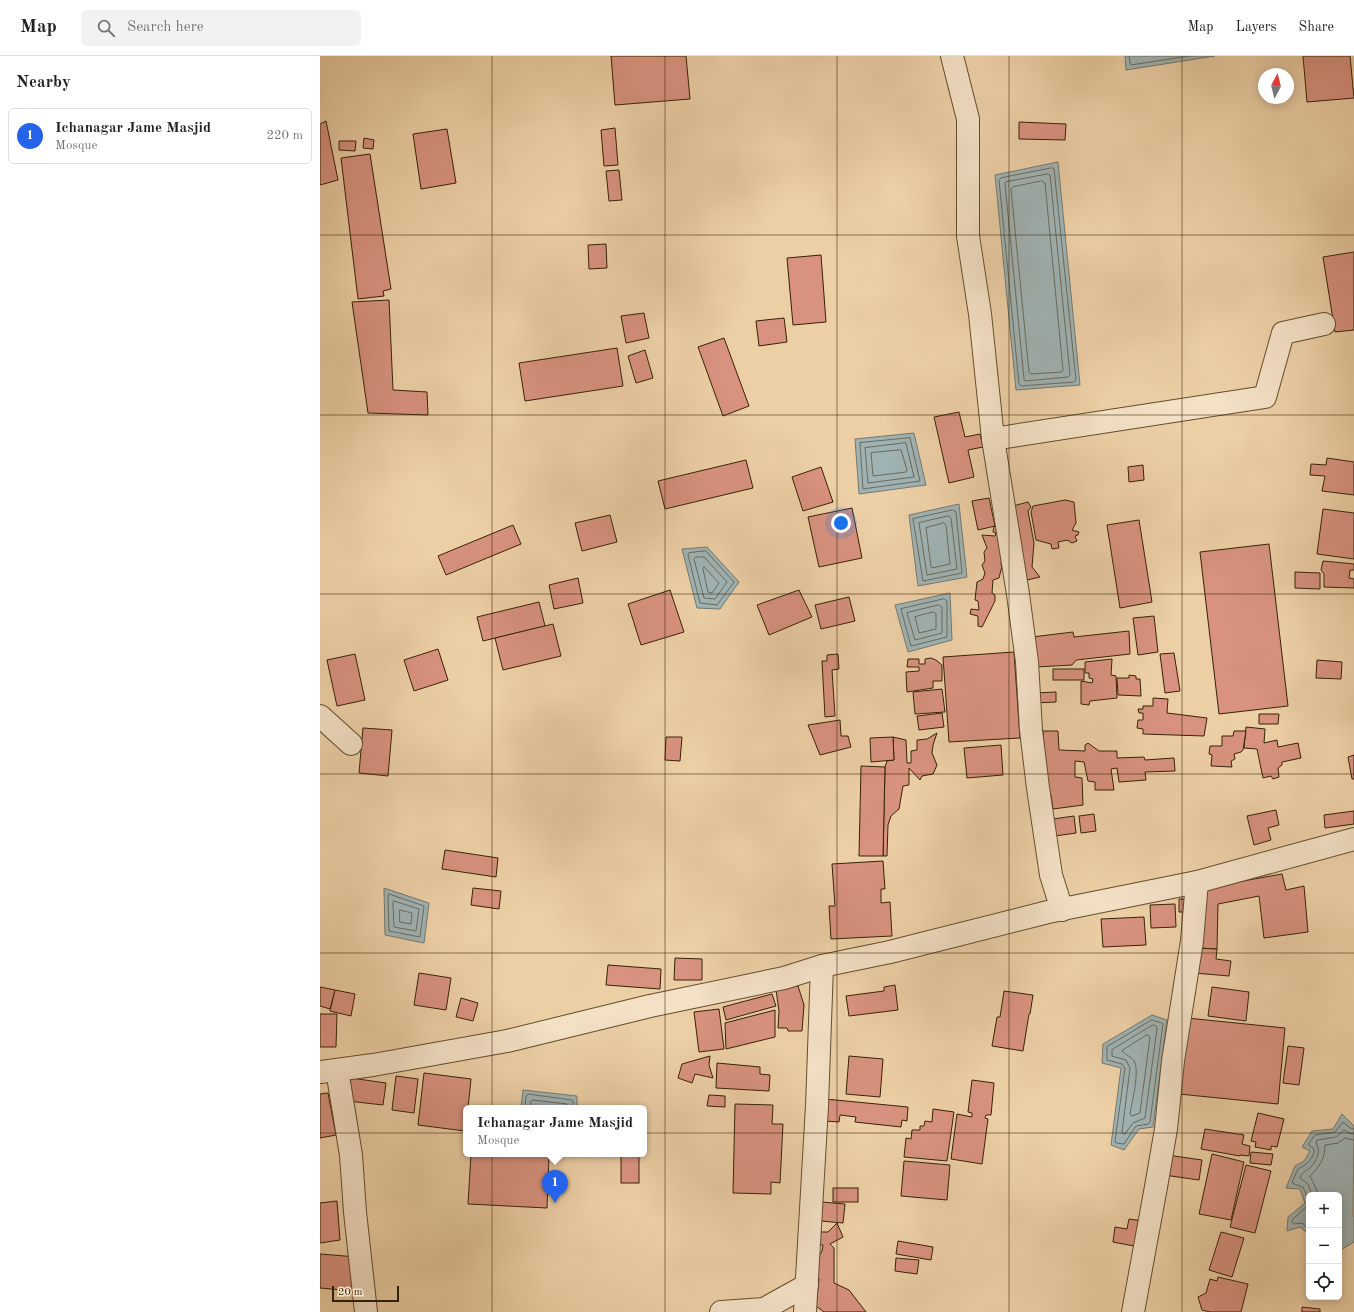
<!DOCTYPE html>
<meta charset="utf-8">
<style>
body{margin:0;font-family:"Old Standard TT",serif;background:#f2f2f2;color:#202124}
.controls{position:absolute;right:12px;bottom:12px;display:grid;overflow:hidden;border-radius:6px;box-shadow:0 2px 10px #0003}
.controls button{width:36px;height:36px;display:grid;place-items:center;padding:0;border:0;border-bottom:1px solid #e0e0e0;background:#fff;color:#202124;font:20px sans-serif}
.compass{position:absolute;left:938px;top:12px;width:36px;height:36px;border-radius:50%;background:#fff;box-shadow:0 2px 10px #0003;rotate:7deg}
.scale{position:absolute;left:12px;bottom:10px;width:67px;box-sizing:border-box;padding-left:4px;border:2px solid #362206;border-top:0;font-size:11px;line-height:14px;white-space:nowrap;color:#362206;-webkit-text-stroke:3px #f3e0c5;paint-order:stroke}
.you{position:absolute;left:521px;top:467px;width:14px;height:14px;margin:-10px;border:3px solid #fff;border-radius:50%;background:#1a73e8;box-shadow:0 0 0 6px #1a73e833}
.badge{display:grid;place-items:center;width:26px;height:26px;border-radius:50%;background:#2563eb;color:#fff;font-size:13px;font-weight:700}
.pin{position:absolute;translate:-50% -33px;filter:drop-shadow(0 1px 2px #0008)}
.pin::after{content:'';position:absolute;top:21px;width:14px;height:12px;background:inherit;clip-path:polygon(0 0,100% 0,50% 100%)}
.popup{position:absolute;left:143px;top:1049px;width:184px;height:52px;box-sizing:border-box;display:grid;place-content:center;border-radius:6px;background:#fff;filter:drop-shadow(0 1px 3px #0005);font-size:13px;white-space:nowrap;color:#757577}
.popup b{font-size:15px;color:#202124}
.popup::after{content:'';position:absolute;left:50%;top:100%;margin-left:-8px;border:8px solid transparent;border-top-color:#fff}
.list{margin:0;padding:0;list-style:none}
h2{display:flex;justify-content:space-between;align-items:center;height:52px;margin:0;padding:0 16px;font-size:17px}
h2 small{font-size:13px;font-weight:400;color:#757577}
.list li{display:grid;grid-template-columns:26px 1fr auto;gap:12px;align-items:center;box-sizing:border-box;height:56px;margin:0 8px 8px;padding:0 8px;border:1px solid #e0e0e0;border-radius:6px}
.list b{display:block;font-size:15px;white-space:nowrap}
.list p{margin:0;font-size:13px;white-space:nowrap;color:#757577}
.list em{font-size:13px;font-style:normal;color:#757577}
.icon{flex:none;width:22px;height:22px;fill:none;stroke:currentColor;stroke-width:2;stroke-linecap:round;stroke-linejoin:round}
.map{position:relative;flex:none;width:1034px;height:1256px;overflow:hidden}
header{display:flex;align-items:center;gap:24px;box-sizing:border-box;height:56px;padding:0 20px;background:#fff;border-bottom:1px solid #e0e0e0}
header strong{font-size:19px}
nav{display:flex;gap:22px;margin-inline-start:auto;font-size:14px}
.search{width:280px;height:36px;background:#f2f2f2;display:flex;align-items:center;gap:10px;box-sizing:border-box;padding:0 14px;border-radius:6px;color:#757577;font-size:15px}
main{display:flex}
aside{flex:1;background:#fff}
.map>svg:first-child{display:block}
.water{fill:#9fb3b4;stroke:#75796e}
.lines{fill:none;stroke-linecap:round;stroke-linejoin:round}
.shore{stroke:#6a6a5d;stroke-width:1}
.building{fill:#d8927f;stroke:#362206}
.street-casing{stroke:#644d2e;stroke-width:24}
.street{stroke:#f3e0c5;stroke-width:22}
.grid{fill:none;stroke:#362206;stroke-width:1;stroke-opacity:0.55}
</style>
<header>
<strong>Map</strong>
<div class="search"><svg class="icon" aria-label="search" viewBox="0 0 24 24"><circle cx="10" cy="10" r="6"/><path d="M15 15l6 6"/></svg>Search here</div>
<nav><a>Map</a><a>Layers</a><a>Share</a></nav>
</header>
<main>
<aside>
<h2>Nearby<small></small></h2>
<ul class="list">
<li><span class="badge">1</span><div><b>Ichanagar Jame Masjid</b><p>Mosque</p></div><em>220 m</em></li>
</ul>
</aside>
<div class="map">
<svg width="1034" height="1256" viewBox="0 0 1034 1256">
<rect width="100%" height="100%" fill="#edcfa6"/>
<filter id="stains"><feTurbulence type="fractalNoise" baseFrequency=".005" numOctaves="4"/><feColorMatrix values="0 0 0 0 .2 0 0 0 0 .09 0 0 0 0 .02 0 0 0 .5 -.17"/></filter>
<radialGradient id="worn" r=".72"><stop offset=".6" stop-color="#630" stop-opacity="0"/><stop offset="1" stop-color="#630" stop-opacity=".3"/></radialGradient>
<g class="water">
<path d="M805 0H895L806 14Z"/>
<path d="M738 106 760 329 696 334 675 119Z"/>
<path d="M594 377 606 429 539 438 535 383Z"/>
<path d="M639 448 647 521 598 530 589 459Z"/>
<path d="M387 491 419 526 400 553 377 552 362 493Z"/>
<path d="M630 537 632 584 588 596 575 549Z"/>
<path d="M64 832 109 847 104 887 65 879Z"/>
<path d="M832 959 847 964 833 1071 819 1073 804 1094 791 1089 801 1012 782 1007 783 988Z"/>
<path d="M203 1034 257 1040V1052H201Z"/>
<path d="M1022 1058 1034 1070 1033 1160 1034 1161V1186L1019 1195V1139H989V1178L980 1171 967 1175 968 1161 985 1147 980 1133 966 1132 975 1110 984 1105 990 1095 982 1091 992 1075 1013 1073Z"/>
</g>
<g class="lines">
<g class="shore">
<path d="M809 0 810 7 811 9 869 0"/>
<path d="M732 112 734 113 756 324 754 326 701 330 699 328 679 124 681 122Z"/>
<path d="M728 118 730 119 750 319 748 321 705 325 704 323 685 128 686 126Z"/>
<path d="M722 125 725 127 743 314 742 316 711 318 709 316 691 133 693 131Z"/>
<path d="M590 382 600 425 543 433 540 387Z"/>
<path d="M586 387 594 421 548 427 545 392Z"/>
<path d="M581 394 587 414 586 416 553 420 551 397Z"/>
<path d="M633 454 636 456 642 517 603 525 593 463Z"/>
<path d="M629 460 631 462 637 513 607 519 599 467Z"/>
<path d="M624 467 626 469 630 508 612 512 611 511 606 472Z"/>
<path d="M386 495 414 526 397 549 380 547 368 499 369 497Z"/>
<path d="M376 501H384L407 526 395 543 384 542 374 503Z"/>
<path d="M384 511 399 527 392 537 388 536 383 513Z"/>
<path d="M624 543 627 545V581L591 590 581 553Z"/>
<path d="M619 549 622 551V577L595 584 587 557Z"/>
<path d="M614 556 616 558V573L599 577 595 561Z"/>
<path d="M69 838 104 850 100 881 69 875 68 840Z"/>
<path d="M74 845 99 853 96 875 74 871 73 847Z"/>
<path d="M80 854 92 857 91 868 80 866Z"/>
<path d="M832 964 842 967 843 968 830 1066 828 1068 816 1070 804 1088 796 1087 795 1085 805 1012 802 1008 787 1004V991Z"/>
<path d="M833 969 836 970 837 972 825 1062 813 1067 805 1078H803L802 1076 810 1012 806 1004 792 1000V994Z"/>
<path d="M827 979 829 980 830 981 820 1057 812 1060 810 1058C812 1046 820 1014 814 1005 811 1000 805 999 802 995Z"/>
<path d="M205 1052 206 1040 208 1038 252 1044 253 1045V1052"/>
<path d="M210 1052 211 1045 213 1044 247 1048 248 1052"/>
<path d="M992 1139 988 1128 980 1122C983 1114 986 1116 991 1111 997 1104 1001 1095 996 1087L997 1084 1016 1081 1024 1074 1029 1077 1034 1078"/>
<path d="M999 1139 990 1120C999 1111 1005 1103 1005 1089L1018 1087 1025 1082 1034 1084"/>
<path d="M989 1145 983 1131 974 1128 972 1126 978 1113C986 1109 994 1103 994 1093L989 1089V1087L995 1079 1015 1076 1023 1066 1030 1072 1034 1073"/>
<path d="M989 1148 973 1163 972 1166 974 1168 982 1167 989 1173"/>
</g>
</g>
<g class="building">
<path d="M291 0H366L370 43 295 49Z"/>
<path d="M983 0H1030L1034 42 987 46Z"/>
<path d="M6 65 18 124 0 129V68Z"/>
<path d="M699 66 746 68 745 84 699 83Z"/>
<path d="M295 72 298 109 284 110 281 74Z"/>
<path d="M127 73 136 127 101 133 93 78Z"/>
<path d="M44 82 54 84 53 93 43 92Z"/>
<path d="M19 85H36L35 95 19 94Z"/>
<path d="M50 98 71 233 63 235 64 240 38 243 21 102Z"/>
<path d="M299 114 302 144 289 145 286 115Z"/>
<path d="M286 188 287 212 269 213 268 189Z"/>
<path d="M1034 196V274L1015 276 1003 201Z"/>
<path d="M501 199 506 266 473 269 467 202Z"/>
<path d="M69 244 73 334 107 336 108 359 48 357 32 246Z"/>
<path d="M324 257 329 282 306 287 301 260Z"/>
<path d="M464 262 467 286 439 290 436 265Z"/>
<path d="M404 282 429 350 403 360 378 291Z"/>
<path d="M297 292 303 330 205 345 199 307Z"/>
<path d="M325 294 333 322 316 327 308 300Z"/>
<path d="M639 356 645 381 660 378 663 391 648 394 654 421 629 427 614 361Z"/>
<path d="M1007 402 1034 406V439L1002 435 1005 420 990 419 991 408 1006 409Z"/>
<path d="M426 404 433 432 345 453 338 425Z"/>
<path d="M823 409 824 424 809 426 808 411Z"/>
<path d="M501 411 513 446 483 455 472 421Z"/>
<path d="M669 442 675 470 658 474 652 445Z"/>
<path d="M745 444 754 446 756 467 752 474 759 476 758 479 755 480 757 485 752 487 747 484 738 486 739 492 732 493 731 488 716 484 711 456 713 450Z"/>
<path d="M708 446 711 451 708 455 714 487 712 511 720 521 703 525 693 450Z"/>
<path d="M532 452 542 502 499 511 488 461Z"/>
<path d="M1003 453 1034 457V503L997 498Z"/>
<path d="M290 459 297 486 262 495 255 467Z"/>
<path d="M819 464 832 546 800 552 787 469Z"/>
<path d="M193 469 201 488 126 519 118 500Z"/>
<path d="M674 470 678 472 683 491 681 509 682 510 679 522 673 524 672 537 675 539V545L662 571 658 570V560L650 558 651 553 659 554 658 545 655 544 657 526 663 523 665 517 662 509 665 505 664 496 667 492 662 479 675 480 676 477 673 476Z"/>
<path d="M949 488 968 650 899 658 880 496Z"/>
<path d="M1003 505 1034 508V514H1030L1029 522 1034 523V532L1004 531V518L1001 514Z"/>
<path d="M975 516 1000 517V533L975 532Z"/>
<path d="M258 522 263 547 234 553 229 529Z"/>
<path d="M350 534 364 576 321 589 308 548Z"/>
<path d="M479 534 492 561 449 579 437 549Z"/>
<path d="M529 541 535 565 501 573 495 549Z"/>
<path d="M219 546 225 570 163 585 157 561Z"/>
<path d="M834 560 838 596 818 599 813 562Z"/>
<path d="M233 568 241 600 183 614 175 582Z"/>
<path d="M809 575 810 598 756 604 752 609 716 611 712 581 753 576 754 581Z"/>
<path d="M118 593 128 624 94 635 84 604Z"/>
<path d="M694 596 700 682 629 686 623 601Z"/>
<path d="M854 597 860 635 845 637 840 598Z"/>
<path d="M35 598 45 644 17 650 7 604Z"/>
<path d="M518 598 519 613 512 614 515 660 505 661 502 605H507V599Z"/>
<path d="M611 602 616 604 622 609V625H613V632L587 636 586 616 599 615V611H587L588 603H599V608H605V603Z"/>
<path d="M792 603 791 619 796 620 797 642 770 645 769 649 761 648V625L772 627 773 623 769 622V617H765V606Z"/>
<path d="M997 604 1022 606 1021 623 996 622Z"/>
<rect x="733" y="613" width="31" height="11"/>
<path d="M809 619 816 620V623H820L821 640 798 639 797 622H809Z"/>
<path d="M622 633 625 656 595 658 593 636Z"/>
<path d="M736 636V646L714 647V637Z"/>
<path d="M833 642 848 643 847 657 887 662 884 680 823 678V673L817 672 818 664H823V657H819L818 653H823V650H833Z"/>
<path d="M622 657 624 671 599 674 597 660Z"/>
<path d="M939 658H959L958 668H939Z"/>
<path d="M520 664 521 680H528L531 691 500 699 488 669Z"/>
<path d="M926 671 945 673 944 687 957 684 958 691 978 687 981 702 962 706V709L958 712 959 721 953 723 951 720 943 722 937 693 924 692Z"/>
<path d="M43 672 72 674 68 720 39 717Z"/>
<path d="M723 675H738L739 694 765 695V689L768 687 779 695H797V702L824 701 825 704 854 702 855 715 825 716 826 724 799 726 797 712 791 713 794 734H775V726L768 725 764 706 755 705V721L762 722 763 749 733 753 731 739 727 735Z"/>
<path d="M914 675H926L923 694 921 696 914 698 915 703 911 705 912 711 891 710 892 699 889 698 890 690H902V680H913Z"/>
<path d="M617 677 613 689 612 697 617 709 613 718 602 720 600 724 589 712V729L583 730 579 753 571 760 568 769 567 800H563L565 711 567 705 574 704 573 681 586 684 587 707H591V695L597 694V684L607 683Z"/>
<path d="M346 681H362L360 705 345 704Z"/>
<path d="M573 681 574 704 551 706 550 682Z"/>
<path d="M681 689 683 719 647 722 644 692Z"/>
<path d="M1034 699V723H1032L1028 701Z"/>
<path d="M541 710 565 711 563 800H539Z"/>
<path d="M956 754 959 769 948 772 951 784 934 789 927 760Z"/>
<path d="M1034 755V768L1005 772 1004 759Z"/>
<path d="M774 758 776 775 761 777 759 760Z"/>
<path d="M754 760 756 777 735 780 733 763Z"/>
<path d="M125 794 178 802 176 821 122 813Z"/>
<path d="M563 805 565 833H561V847L570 846 572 880 511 883 509 850H515L512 808Z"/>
<path d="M962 818 966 834 984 830 988 876 944 882 939 840 898 848 897 893 879 892 884 832Z"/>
<path d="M153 832 181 835 179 853 151 849Z"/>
<path d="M859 843H867L868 856H859Z"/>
<path d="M855 848 856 871 831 872 830 849Z"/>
<path d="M824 861 826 889 783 891 781 863Z"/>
<path d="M875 892 897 893 896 903 911 905 909 920 874 917Z"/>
<path d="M355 902 382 903V924H354Z"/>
<path d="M288 909 341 913 340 933 286 929Z"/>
<path d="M99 917 131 922 126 954 94 949Z"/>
<path d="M575 929 578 954 529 960 526 940 564 935V931Z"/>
<path d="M478 930 484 949 482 975H468L467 972H458L459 955 456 934Z"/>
<path d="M0 931 15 934 10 953 0 950Z"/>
<path d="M892 931 929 936 926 965 888 960Z"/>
<path d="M15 934 35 938 31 960 10 955Z"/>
<path d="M684 935 713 939 710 958H709L703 995 672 990 677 961H680Z"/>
<path d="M452 938 456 950 406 964 403 951Z"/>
<path d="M141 942 158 947 153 965 136 961Z"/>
<path d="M399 953 404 993 379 996 374 956Z"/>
<path d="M455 954V981L406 993 405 967Z"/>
<path d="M0 958H17L16 991H0Z"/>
<path d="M867 962 965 972 958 1048 859 1038Z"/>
<path d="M968 990 984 992 979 1029 963 1027Z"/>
<path d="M390 1000 389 1009 393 1022 375 1018 372 1027 358 1022 362 1008Z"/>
<path d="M529 1000 563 1003 560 1041 526 1038Z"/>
<path d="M397 1007 440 1011V1018L450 1019 449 1035 396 1032Z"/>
<path d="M104 1017 151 1023 148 1052H146L145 1075 98 1069Z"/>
<path d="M76 1020 98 1023 94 1057 72 1054Z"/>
<path d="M31 1022 66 1027 63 1049 28 1045Z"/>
<path d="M652 1024 674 1027 671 1059H666L665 1062 668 1063 662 1108 631 1103 637 1058 652 1061V1057L648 1056Z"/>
<path d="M8 1037 16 1079 0 1082V1038Z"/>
<path d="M389 1039 405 1040V1051L387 1050Z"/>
<path d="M505 1043 588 1051 587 1065 582 1064 581 1071 535 1066 536 1061 520 1059 519 1066 504 1065Z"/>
<path d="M415 1048 453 1049 452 1068H463L460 1127 451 1126V1138L413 1137Z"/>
<path d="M613 1053 634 1056 627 1105 584 1101 586 1082 591 1083 592 1074H600V1070H604L605 1065 612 1066Z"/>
<path d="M938 1057 964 1063 957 1091 951 1090V1094L935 1091 936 1086 931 1085Z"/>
<path d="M885 1073 924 1079 922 1088 930 1090 929 1100 920 1099V1100L881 1093Z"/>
<path d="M931 1096 953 1098 951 1109 930 1107Z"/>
<path d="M151 1098 229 1100 227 1152 148 1148Z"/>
<rect x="301" y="1098" width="18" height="29"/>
<path d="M892 1098 924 1106 911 1164 879 1158Z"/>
<path d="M847 1099 882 1104 879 1124 844 1119Z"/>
<path d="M584 1105 630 1109 627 1144 581 1140Z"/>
<path d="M926 1109 951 1115 935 1177 910 1171Z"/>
<rect x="513" y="1132" width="25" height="14"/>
<path d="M17 1145 20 1184 0 1187V1147Z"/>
<path d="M502 1146 525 1148 523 1167 501 1165Z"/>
<path d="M809 1163 823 1165 819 1191 793 1186 795 1171 807 1173Z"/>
<path d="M517 1167 523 1181 510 1188 514 1192V1227L529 1234 546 1256H504L496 1250 499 1223 495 1218 497 1204 502 1195 503 1189 497 1188 498 1176H508Z"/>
<path d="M901 1176 924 1182 912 1221 889 1214Z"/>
<path d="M578 1185 613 1191 611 1204 576 1198Z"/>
<path d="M0 1198 37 1201 34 1235 0 1232Z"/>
<path d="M576 1202 599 1204 597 1218 575 1215Z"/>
<path d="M898 1221 928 1228 921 1256H890L882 1254 878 1241 886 1237 890 1223 897 1225Z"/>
<path d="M982 1251 1000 1253V1256H982Z"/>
</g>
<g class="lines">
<g class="street-casing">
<g id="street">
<path d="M632 0 648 63V180L660 258 673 383 698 538 707 606 711 674 718 732 731 819 742 854"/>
<path d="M673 383 945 341 963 277 1004 268"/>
<path d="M0 660 31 688"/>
<path d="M17 1014 31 1099 35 1156 46 1256"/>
<path d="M0 1016 53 1009 187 985 330 950 464 922 502 910 570 896 728 856 877 826 1034 783"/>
<path d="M401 1256 444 1253 487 1229"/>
<path d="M485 1256 497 1050 502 910"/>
<path d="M813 1256 836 1131 846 1073 853 1005 872 885 877 826"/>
</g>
</g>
<use href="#street" class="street"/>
</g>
<path class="grid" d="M172 0V1256M345 0V1256M517 0V1256M689 0V1256M862 0V1256M0 179H1034M0 359H1034M0 538H1034M0 718H1034M0 897H1034M0 1077H1034"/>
<rect width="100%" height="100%" filter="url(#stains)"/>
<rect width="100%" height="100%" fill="url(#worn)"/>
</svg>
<div class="controls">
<button>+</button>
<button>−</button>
<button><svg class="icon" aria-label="locate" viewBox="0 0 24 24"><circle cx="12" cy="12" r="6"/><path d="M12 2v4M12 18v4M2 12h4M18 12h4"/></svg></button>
</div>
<svg class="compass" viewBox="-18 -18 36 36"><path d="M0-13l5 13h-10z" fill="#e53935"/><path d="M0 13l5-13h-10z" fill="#757577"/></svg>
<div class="scale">20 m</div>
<div class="you"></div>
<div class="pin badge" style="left:235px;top:1147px">1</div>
<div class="popup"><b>Ichanagar Jame Masjid</b>Mosque</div>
</div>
</main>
